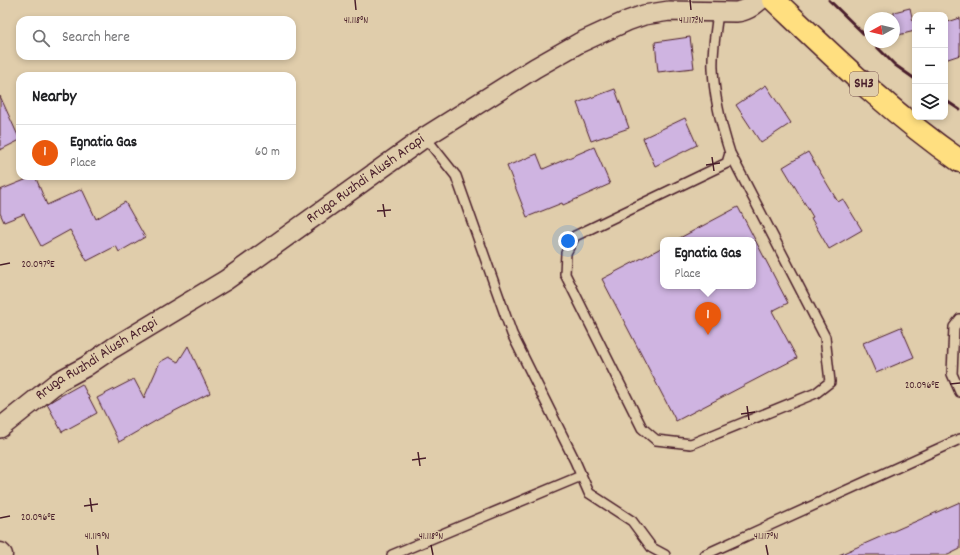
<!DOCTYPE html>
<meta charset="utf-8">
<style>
body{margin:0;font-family:Dekko,sans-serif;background:#f2f2f2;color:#202124}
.controls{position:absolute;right:12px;top:12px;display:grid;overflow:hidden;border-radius:8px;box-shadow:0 2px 6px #0003}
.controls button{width:36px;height:36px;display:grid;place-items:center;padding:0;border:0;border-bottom:1px solid #e0e0e0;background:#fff;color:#202124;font:20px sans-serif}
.compass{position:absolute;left:864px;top:12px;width:36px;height:36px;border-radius:50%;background:#fff;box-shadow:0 2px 6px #0003;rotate:262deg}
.you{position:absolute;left:568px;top:241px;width:14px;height:14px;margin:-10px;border:3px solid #fff;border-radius:50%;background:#1a73e8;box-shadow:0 0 0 6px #1a73e833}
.badge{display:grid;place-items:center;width:26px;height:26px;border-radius:50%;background:#ea580c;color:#fff;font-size:13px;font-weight:700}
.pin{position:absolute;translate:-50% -33px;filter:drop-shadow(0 1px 2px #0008)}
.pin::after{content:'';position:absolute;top:21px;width:14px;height:12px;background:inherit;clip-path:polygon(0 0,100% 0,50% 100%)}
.popup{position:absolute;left:660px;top:237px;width:96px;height:52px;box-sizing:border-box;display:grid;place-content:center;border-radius:8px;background:#fff;filter:drop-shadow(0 1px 3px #0005);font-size:13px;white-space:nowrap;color:#757577}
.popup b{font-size:15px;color:#202124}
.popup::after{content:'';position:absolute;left:50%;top:100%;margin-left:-8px;border:8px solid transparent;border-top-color:#fff}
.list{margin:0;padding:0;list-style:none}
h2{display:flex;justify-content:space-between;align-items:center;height:52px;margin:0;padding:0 16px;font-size:17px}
h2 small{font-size:13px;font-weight:400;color:#757577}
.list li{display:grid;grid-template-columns:26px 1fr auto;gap:12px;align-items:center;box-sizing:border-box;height:56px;padding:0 16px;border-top:1px solid #e0e0e0}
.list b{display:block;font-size:15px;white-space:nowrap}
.list p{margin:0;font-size:13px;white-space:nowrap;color:#757577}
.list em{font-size:13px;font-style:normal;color:#757577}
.icon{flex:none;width:22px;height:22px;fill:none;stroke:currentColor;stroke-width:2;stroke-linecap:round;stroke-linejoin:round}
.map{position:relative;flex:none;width:960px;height:555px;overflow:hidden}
.search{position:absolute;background:#fff;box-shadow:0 2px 6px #0003;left:16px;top:16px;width:280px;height:44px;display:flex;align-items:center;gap:10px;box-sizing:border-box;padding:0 14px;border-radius:12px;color:#757577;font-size:15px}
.panel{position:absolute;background:#fff;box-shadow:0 2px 6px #0003;left:16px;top:72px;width:280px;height:108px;border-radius:12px}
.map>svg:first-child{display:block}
.building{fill:#cfb4e1;stroke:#4a1f2b}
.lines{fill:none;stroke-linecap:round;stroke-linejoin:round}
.service-casing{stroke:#4a1f2b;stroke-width:12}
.minor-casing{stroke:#4a1f2b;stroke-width:22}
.secondary-casing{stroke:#4a1f2b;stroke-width:25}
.primary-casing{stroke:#4a1f2b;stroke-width:25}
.service{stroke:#e0cdab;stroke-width:9}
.minor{stroke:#e0cdab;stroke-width:19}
.secondary{stroke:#e0cdab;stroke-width:22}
.primary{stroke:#ffdf80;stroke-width:22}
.rail{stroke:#4a1f2b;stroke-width:3}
.ticks{fill:none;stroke:#4a1f2b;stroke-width:1.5}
.labels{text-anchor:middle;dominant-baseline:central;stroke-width:3;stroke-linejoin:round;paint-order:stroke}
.shield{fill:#e0cdab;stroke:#775351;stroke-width:1}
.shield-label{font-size:14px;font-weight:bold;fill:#4a1f2b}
.street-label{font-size:15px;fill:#4a1f2b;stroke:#e0cdab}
.ticks-label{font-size:10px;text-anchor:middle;fill:#4a1f2b;stroke:#e0cdab;stroke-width:3;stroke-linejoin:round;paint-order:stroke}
</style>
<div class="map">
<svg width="960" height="555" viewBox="0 0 960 555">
<rect width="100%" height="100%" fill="#e0cdab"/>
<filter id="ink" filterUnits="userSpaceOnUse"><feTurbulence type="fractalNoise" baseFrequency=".025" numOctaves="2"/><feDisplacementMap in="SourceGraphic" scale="8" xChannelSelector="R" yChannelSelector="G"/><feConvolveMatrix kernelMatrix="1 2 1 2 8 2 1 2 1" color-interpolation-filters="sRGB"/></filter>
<g filter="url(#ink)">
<g class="building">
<path d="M910 8 915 31 894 36V12Z"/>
<path d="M960 18V55L945 60V23Z"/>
<path d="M690 37 694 68 658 72 655 42Z"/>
<path d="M766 85 791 123 761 143 736 105Z"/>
<path d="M615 89 629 128 591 141 577 103Z"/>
<path d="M0 96 20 140 0 150Z"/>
<path d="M685 118 697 145 655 166 643 138Z"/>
<path d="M594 147 610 184 563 205 562 203 527 217 507 166 537 154 543 169Z"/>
<path d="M808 152 838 202 843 199 862 230 829 249 811 218 813 217 783 167Z"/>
<path d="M35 176 47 205 82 189 96 219 125 202 145 237 119 252 116 246 87 261 70 230 41 246 24 214 4 222 0 213V190Z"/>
<path d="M738 207 788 303 772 311 797 358 676 421 602 279 663 247V286H753V240H676Z"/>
<path d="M901 327 914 357 876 373 863 343Z"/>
<path d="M188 346 210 393 159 419 119 442 97 398 134 379 144 398 160 362 169 357 178 362Z"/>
<path d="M82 384 97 413 62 432 47 404 55 399Z"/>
<path d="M960 502V549L948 555H839Z"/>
</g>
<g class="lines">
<g class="service-casing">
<g id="service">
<path d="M718 12C716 30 712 50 713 68 714 97 721 125 730 153L825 337 830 382 816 393 691 444 656 440 642 428 565 274 566 253 575 236 727 163 730 153"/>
<path d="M425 137 456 176 512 334 575 461 589 493 632 521 652 548 665 555"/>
<path d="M960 319 954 327 952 374 960 392"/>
<path d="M392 555 581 476"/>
<path d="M704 555 960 439"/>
</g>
</g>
<g class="minor-casing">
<g id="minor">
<path id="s1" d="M0 428 59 381 85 367 113 348 226 280 425 137 535 68 579 43 627 21 644 15 669 11 736 12C746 11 752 7 760 0"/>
</g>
</g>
<g class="secondary-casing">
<path id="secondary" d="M0 554 1 555"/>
</g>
<g class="primary-casing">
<path id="primary" d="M774 0C833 56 892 114 960 161"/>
</g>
<use href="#service" class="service"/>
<use href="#minor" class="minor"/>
<use href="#secondary" class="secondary"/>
<use href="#primary" class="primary"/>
<g class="rail">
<path d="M829 0 870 40"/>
<path d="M872 42 895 65 915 79"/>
<path d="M945 100 960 110"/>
</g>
</g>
</g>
<path class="ticks" d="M355 0 356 10M690 0 691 10M712 157 714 171M706 165 720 163M383 204 385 217M377 211 391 210M0 265 10 263M950 384 960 383M747 406 749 420M741 414 755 412M418 452 420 466M412 460 426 458M90 498 92 512M84 506 98 504M0 518 10 516M97 545 98 555M431 545 433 555M766 545 768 555"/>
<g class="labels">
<rect class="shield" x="850" y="72" width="28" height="24" rx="3"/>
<g class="shield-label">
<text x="864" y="84">SH3</text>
</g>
<g class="street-label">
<text stroke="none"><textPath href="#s1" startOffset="443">Rruga Ruzhdi Alush Arapi</textPath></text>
<text stroke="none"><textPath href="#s1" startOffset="119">Rruga Ruzhdi Alush Arapi</textPath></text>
</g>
</g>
<g class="ticks-label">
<text x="356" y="23">41.118°N</text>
<text x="691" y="23">41.117°N</text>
<text x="38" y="267">20.097°E</text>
<text x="922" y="388">20.096°E</text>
<text x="38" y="520">20.096°E</text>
<text x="97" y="539">41.119°N</text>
<text x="431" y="539">41.118°N</text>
<text x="766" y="539">41.117°N</text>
</g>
</svg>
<div class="controls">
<button>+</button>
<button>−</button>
<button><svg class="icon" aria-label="layers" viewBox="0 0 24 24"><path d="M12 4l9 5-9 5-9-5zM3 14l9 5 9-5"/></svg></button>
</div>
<svg class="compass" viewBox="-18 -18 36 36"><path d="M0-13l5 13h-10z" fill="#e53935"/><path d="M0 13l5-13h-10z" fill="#757577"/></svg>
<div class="you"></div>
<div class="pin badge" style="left:708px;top:335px">1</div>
<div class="popup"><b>Egnatia Gas</b>Place</div>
<div class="search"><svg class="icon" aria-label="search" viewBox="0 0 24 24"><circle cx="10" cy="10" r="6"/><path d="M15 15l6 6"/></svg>Search here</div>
<section class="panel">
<h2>Nearby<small></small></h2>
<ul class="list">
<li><span class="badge">1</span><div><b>Egnatia Gas</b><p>Place</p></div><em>60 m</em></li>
</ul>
</section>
</div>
